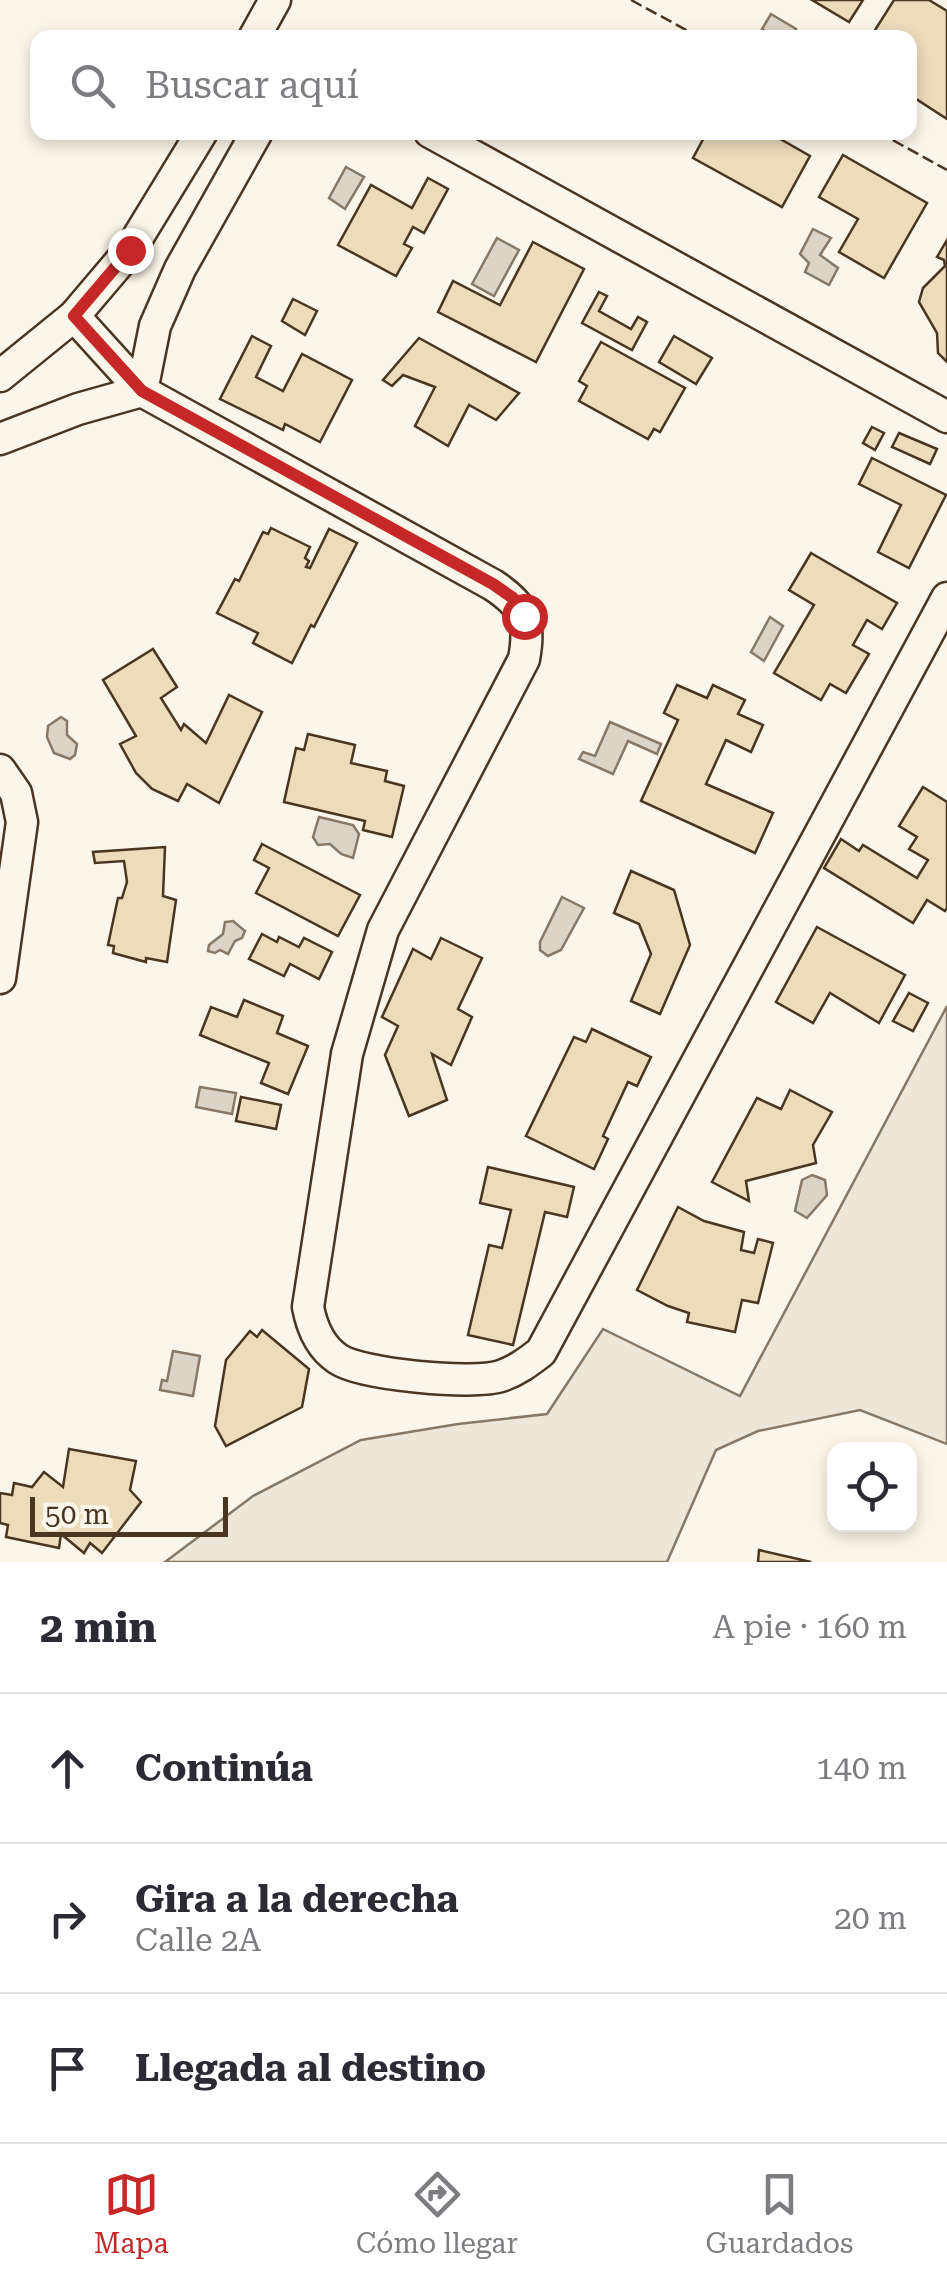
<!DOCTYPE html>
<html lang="es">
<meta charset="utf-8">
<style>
body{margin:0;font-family:"Roboto Serif",serif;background:#f7f7f7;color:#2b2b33}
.controls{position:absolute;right:30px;bottom:30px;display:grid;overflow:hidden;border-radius:20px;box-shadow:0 5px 15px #0003}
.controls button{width:90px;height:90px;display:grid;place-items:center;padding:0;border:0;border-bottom:2px solid #e1e1e2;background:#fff;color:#2b2b33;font:50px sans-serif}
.scale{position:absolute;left:30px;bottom:25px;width:198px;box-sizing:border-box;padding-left:10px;border:5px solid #4a3520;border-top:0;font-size:28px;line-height:35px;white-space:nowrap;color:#4a3520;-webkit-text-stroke:8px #fbf6e9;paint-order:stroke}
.stop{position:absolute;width:30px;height:30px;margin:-22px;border:8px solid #c62828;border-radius:50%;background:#fff}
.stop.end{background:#c62828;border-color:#fff;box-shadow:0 2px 10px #0008}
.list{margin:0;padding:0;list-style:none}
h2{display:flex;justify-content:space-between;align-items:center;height:130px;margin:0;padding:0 40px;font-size:42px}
h2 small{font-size:32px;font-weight:400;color:#7c7c81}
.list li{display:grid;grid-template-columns:65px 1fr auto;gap:30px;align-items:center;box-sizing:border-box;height:150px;padding:0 40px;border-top:2px solid #e1e1e2}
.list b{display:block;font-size:38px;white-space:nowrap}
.list p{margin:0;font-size:32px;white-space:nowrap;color:#7c7c81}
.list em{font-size:32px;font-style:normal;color:#7c7c81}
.icon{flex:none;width:55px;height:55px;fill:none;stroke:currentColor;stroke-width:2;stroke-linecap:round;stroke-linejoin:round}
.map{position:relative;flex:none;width:947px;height:1562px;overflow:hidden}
.search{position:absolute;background:#fff;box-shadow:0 5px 15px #0003;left:30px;right:30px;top:30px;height:110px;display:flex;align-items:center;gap:25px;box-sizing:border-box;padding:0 35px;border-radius:20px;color:#7c7c81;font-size:38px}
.sheet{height:580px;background:#fff}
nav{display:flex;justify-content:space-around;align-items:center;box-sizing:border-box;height:140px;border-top:2px solid #e1e1e2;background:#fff;font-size:28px;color:#7c7c81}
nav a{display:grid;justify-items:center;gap:5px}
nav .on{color:#c62828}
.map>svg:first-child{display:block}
.green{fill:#ede6d9;stroke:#887966;stroke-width:2.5}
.water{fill:#dcd4c6;stroke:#887966;stroke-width:2.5}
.building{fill:#ecdcbc;stroke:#4a3520;stroke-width:2.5}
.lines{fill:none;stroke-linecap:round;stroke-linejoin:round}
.minor-casing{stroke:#4a3520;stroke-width:35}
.minor{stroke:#fbf6e9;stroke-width:30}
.fence{stroke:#4a3520;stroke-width:2.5;stroke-dasharray:12 5;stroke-linecap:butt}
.route{stroke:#c62828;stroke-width:12}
</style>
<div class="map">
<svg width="947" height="1562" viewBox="0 0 947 1562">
<rect width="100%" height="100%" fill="#fbf6e9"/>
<path class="green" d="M947 1006V1444L860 1410 758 1431 716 1450 667 1562H165L253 1496 361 1440 458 1424 547 1414 603 1329 740 1396Z"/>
<g class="water">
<path d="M771 14 796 29 791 37H775L762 29Z"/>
<path d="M346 167 364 177 345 209 329 198Z"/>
<path d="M813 229 831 238 820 255 838 268 829 285 805 272 809 263 800 254Z"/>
<path d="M497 238 519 250 494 296 472 284Z"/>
<path d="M770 617 783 626 764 661 751 652Z"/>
<path d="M61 717 67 721V735L77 744 75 755 70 759 54 753 47 737 48 726Z"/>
<path d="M610 722 661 744 657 754 628 741 613 774 579 759 583 752 595 756Z"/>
<path d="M319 817 353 825 359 834 353 858 341 854 330 844 318 845 313 837Z"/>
<path d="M562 897 584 908 561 950 548 956 540 950V942Z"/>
<path d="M233 921 245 931 242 938 235 941 228 954 220 950 215 953 208 951 209 945 223 934 225 922Z"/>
<path d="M200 1087 236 1093 232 1114 196 1107Z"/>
<path d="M812 1175 825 1180 827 1195 807 1218 795 1211 802 1180Z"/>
<path d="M173 1351 200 1356 193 1396 160 1390 162 1380 167 1381Z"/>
</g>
<g class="building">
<path d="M812 0H863L849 22Z"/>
<path d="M894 0H929L947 11V119L910 95V38H870Z"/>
<path d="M707 132H768L810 156 782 207 693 158Z"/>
<path d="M843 155 927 203 884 278 839 252 858 219 819 197Z"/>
<path d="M428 178 448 189 424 233 413 227 404 244 412 248 396 276 338 245 371 185 412 208Z"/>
<path d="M947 240V362L938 353 937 333 919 302 923 288 945 266 944 260 937 257Z"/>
<path d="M533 242 584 269 536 362 438 312 453 281 500 305Z"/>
<path d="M599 292 607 296 599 311 631 329 638 317 647 322 632 350 582 323Z"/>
<path d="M293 299 317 311 305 335 282 321Z"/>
<path d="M252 336 271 346 256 377 283 391 302 354 352 380 320 442 285 424 283 430 220 399Z"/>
<path d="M674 336 712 358 696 384 659 362Z"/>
<path d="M419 338 519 393 496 420 469 405 448 446 415 426 435 387 403 375 392 386 383 380Z"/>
<path d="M601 342 685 388 660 432 654 429 648 439 579 401 587 386 579 381Z"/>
<path d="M872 427 884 433 875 450 863 443Z"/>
<path d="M899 433 937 449 930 464 892 447Z"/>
<path d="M872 458 946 495 909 568 878 552 901 505 859 484Z"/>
<path d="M271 528 310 547 305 558 309 561 306 567 310 568 329 529 357 543 314 627 311 625 292 663 253 643 258 633 217 613 235 579 239 581 263 532 268 534Z"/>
<path d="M811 553 897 603 882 629 867 620 853 645 869 654 846 693 830 684 821 700 774 673 814 605 789 590Z"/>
<path d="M153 649 177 687 161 698 181 730 184 724 206 743 229 695 262 712 219 803 187 784 178 801 152 789 136 773 120 744 136 736 103 680Z"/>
<path d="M677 685 707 698 713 685 745 700 738 714 763 725 751 752 726 740 706 784 773 813 755 853 641 801 678 720 664 713Z"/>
<path d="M308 734 355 745 351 763 387 771 385 781 404 786 392 837 363 830 365 821 284 802 296 748 304 750Z"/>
<path d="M923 787 947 802V908L945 911 927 900 913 923 824 868 841 839 859 851 863 845 917 878 928 860 909 849 917 837 899 826Z"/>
<path d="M262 844 360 895 338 936 256 893 269 868 254 860Z"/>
<path d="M165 847 163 896 176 900 167 962 146 958V962L113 953 114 946 108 945 118 898H122L127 882 124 861 95 863 93 852Z"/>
<path d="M631 871 674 890 690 945 660 1014 631 1001 651 954 639 924 614 913Z"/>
<path d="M817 927 905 975 879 1023 830 993 813 1023 776 1002Z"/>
<path d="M262 934 277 942 279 937 299 947 304 938 332 952 319 979 290 964 284 976 249 959Z"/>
<path d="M441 938 482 958 458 1009 472 1017 451 1065 432 1054 447 1100 409 1116 385 1055 398 1026 382 1017 413 949 431 959Z"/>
<path d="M909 993 928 1003 913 1031 893 1021Z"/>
<path d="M244 1000 283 1016 277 1033 308 1046 288 1094 261 1083 269 1063 200 1035 211 1007 237 1017Z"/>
<path d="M592 1029 651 1057 637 1086 628 1082 603 1136 608 1139 594 1169 526 1136 574 1037 586 1042Z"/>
<path d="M790 1090 832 1112 813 1145 816 1163 746 1181 749 1201 712 1182 757 1098 781 1109Z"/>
<path d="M241 1097 281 1105 276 1129 236 1121Z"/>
<path d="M488 1167 574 1187 567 1217 545 1212 513 1345 468 1335 489 1245 502 1248 511 1210 480 1203Z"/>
<path d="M678 1207 704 1221 744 1232 741 1250 754 1253 758 1239 773 1243 758 1303 742 1300 735 1332 687 1322 689 1313 668 1306 637 1290Z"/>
<path d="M262 1330 309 1369 302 1407 226 1446 215 1426 226 1360 250 1331 257 1337Z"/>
<path d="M69 1449 136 1461 130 1490 141 1502 102 1553 90 1543 84 1553 61 1534 59 1548 6 1537 8 1525 0 1523V1493L12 1495 14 1483 32 1487 44 1472 63 1487Z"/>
<path d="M759 1550 811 1562H758Z"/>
</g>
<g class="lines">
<g class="minor-casing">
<g id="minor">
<path d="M254 38 275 0"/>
<path d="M430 132 947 417"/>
<path d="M74 316 142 391 493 585C525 606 531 621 524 659L383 930 347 1054 308 1307C312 1328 320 1347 338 1359 362 1375 474 1385 501 1376 516 1371 528 1362 541 1352L947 598"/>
<path d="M0 376 74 316 130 250 202 132"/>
<path d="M142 391 155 326 180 269 257 132"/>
<path d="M0 439 78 409 142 391"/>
<path d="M0 770 16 793 22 822 0 978"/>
</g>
</g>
<use href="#minor" class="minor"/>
<g class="fence">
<path d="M631 0 701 38"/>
<path d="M878 132 947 170"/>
</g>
</g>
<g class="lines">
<path class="route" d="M130 250 74 316 142 391 493 584 513 598 524 616"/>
</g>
</svg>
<div class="controls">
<button><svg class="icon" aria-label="locate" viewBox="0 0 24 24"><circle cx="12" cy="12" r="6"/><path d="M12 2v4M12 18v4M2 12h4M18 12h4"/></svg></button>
</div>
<div class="scale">50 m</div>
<div class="stop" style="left:524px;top:616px"></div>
<div class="stop end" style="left:130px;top:250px"></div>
<div class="search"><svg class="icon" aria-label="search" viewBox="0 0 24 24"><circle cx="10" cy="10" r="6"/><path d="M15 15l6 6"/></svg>Buscar aquí</div>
</div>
<section class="sheet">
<h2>2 min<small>A pie · 160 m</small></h2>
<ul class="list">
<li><svg class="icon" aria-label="ahead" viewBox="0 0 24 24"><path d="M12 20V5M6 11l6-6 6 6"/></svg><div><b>Continúa</b></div><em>140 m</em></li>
<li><svg class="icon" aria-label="right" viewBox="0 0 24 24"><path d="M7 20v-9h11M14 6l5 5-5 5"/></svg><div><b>Gira a la derecha</b><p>Calle 2A</p></div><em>20 m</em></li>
<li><svg class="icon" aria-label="arrive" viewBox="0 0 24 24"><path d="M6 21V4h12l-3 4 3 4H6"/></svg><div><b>Llegada al destino</b></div></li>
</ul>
</section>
<nav>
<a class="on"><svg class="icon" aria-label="map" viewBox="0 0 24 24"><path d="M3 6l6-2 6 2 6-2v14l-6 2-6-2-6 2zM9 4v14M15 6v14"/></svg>Mapa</a>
<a><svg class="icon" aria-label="directions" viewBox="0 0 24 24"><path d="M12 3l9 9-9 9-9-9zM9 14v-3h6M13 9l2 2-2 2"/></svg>Cómo llegar</a>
<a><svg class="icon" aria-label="saved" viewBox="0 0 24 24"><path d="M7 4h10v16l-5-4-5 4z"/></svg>Guardados</a>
</nav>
